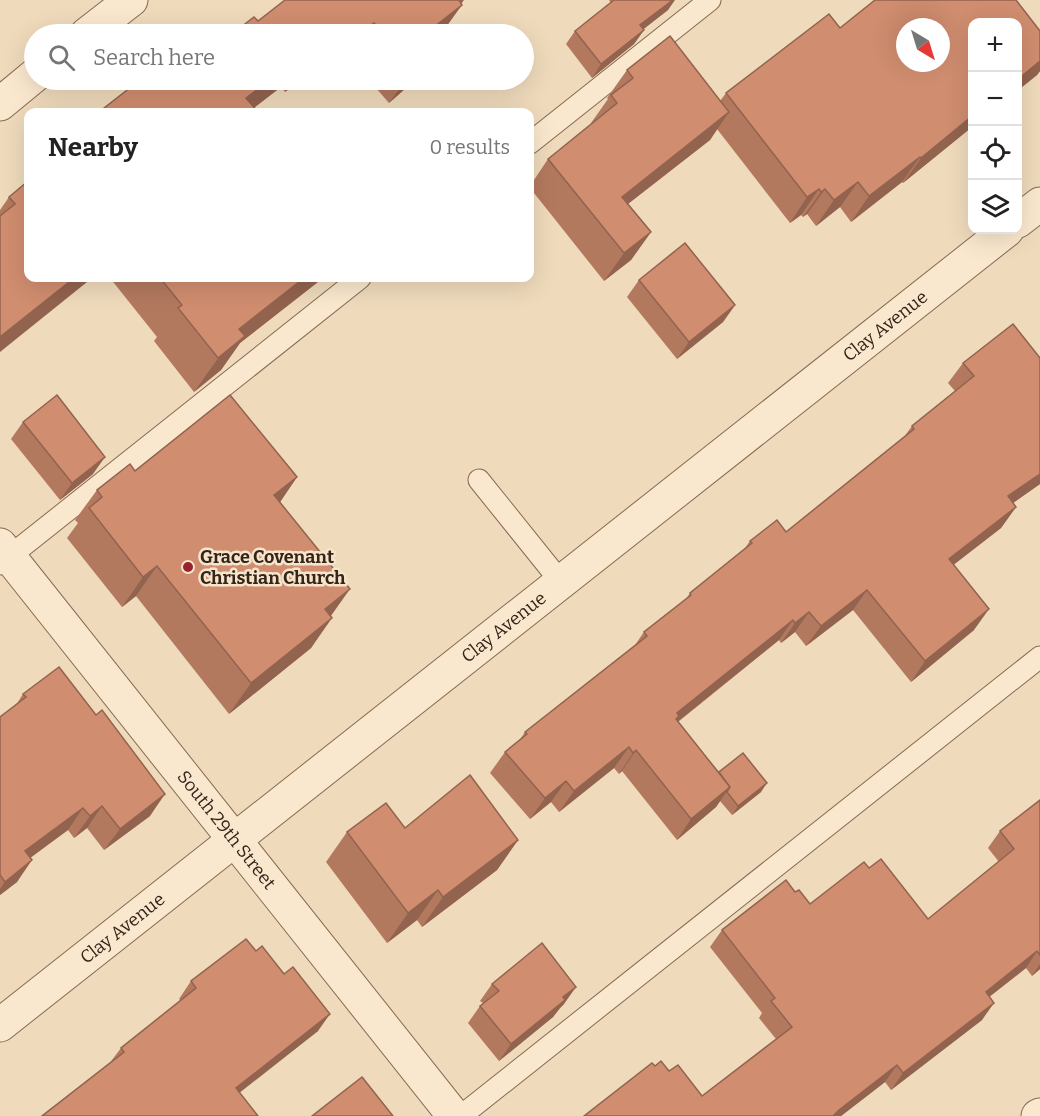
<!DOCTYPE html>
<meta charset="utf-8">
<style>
body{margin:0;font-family:Bitter,serif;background:#f2f2f2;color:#222}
.controls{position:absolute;right:18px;top:18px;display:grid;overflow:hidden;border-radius:12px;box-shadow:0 6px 24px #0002}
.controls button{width:54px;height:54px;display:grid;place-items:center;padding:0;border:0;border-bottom:2px solid #e0e0e0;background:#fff;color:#222;font:30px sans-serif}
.compass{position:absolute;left:896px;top:18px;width:54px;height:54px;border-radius:50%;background:#fff;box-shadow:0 6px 24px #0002;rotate:142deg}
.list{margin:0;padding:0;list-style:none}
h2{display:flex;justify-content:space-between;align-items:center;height:78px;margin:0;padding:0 24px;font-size:26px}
h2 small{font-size:20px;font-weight:400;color:#767676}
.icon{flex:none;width:33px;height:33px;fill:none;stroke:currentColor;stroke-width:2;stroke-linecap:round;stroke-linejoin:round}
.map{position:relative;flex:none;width:1040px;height:1116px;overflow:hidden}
.search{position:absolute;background:#fff;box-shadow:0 6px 24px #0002;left:24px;top:24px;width:510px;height:66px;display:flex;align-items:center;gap:15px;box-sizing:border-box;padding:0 21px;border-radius:33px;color:#767676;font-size:22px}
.panel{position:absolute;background:#fff;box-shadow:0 6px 24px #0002;left:24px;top:108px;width:510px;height:174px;border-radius:12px}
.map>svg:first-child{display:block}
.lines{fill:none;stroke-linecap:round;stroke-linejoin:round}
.lane-casing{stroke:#876a54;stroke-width:23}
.street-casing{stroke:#876a54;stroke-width:35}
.lane{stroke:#fae8ce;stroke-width:21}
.street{stroke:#fae8ce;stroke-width:33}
.wall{fill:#b3795f;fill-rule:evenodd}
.shaded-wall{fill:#92634e}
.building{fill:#d08d6f;stroke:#92634e;stroke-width:1.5;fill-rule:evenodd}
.poi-dot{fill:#99222f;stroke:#f7e5cb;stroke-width:2}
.labels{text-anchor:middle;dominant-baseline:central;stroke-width:5;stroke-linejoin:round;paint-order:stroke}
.street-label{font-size:18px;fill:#35241a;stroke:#f7e5cb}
.poi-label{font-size:18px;font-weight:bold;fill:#35241a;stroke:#f7e5cb;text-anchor:start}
</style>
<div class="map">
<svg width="1040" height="1116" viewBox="0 0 1040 1116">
<rect width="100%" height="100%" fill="#efdabb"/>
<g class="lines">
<g class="lane-casing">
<g id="lane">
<path d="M530 143 710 0"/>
<path d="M479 480 561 582"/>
<path d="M0 564 360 278"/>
<path d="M461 1116 1040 657"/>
</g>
</g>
<g class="street-casing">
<g id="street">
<path d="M87 34 131 0"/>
<path d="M0 104 34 76"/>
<path d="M1018 221 1040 204"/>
<path id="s1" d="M0 545 454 1116"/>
<path id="s2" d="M0 1025 1007 230"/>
<path d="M1038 1116 1040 1115"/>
</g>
</g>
<use href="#lane" class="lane"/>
<use href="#street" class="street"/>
</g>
<g class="wall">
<path d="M609 0H673L668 10 643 29 644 30 634 44 592 78 566 44 575 31 611 3Z"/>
<path d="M875 0H1016L1040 31V71L1037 75 1017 91V22H972V127L903 183 902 182 851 222 840 207 816 226 807 214 803 217 801 215 790 223 717 129 710 140 628 204 651 232 631 260 604 281 530 188V186L548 159 592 124 591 123 608 99 607 98 627 70 670 36 720 101 726 93 829 14 840 28ZM905 27H941V63H905Z"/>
<path d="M461 4 441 34H232L258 21Z"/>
<path d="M140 80H321L312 87 308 82 302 88 297 83 285 92 281 87 254 108Z"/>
<path d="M369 80H415L389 103Z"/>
<path d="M28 181 0 352V210L9 197Z"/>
<path d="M110 278H323L240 343 221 370 194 392 154 341 157 337Z"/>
<path d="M639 280 735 305 723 322 677 359 627 297Z"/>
<path d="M1013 324 1040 484 1013 503 1016 507 1001 528 953 565 974 630 911 682 853 610 806 646 795 632 781 643 779 640 678 722 719 772 761 792 732 815 720 801 716 807 677 840 622 771 619 774 614 768 559 812 551 802 530 819 490 773 505 752 519 741 525 732 635 645 644 632 686 599 690 593 745 548 750 541 786 532 904 437 912 426 955 391 948 383 963 363Z"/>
<path d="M23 422 93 474 60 500 11 439Z"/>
<path d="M135 471 297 477 280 502 331 616 311 648 229 714 136 596 122 607 67 538 78 523 75 520 97 490Z"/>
<path d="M23 694 150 816 104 850 87 828 74 838 68 830 30 857 17 882 0 895V717L16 705Z"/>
<path d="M1040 800V969L1032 976 1026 968 990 996 982 1020 891 1090 885 1082 841 1116H584L655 1066 669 1071 702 1096 776 1039 759 1018 762 1013 710 947 722 930 795 892 810 904 869 868 928 919 999 862 988 848 1000 831Z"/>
<path d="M405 828 518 840 497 870 422 927 417 920 387 943 326 862 347 832Z"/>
<path d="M191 981 318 1031 239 1092 258 1116H41L109 1064 121 1048 181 1001 179 999Z"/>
<path d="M492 984 564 1004 560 1008 553 1017 499 1061 468 1023 480 1006 483 1003 480 1001Z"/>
</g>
<g class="shaded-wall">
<path d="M459 0H464L458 8 462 5 441 34H425Z"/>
<path d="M673 0H675L668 10 631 39 640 25Z"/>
<path d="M374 23 366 34H359Z"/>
<path d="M644 30 634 44 592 78 601 64Z"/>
<path d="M1040 61V71L1037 75 1017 91V80Z"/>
<path d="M270 80H286L281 87 248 112 246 98Z"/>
<path d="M294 80H299L297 83 285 92Z"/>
<path d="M307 80H310L302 88Z"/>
<path d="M317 80H321L312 87Z"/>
<path d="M406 80H415L389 103Z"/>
<path d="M729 112 710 140 602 224 622 197Z"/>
<path d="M972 116V127L903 183 921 158Z"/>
<path d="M920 157 902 182 851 222 869 196Z"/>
<path d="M858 182 840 207 816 226 834 200Z"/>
<path d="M819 189 801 215 790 223 807 197Z"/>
<path d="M825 189 807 214 803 217 821 192Z"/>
<path d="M651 232 631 260 604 281 624 253Z"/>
<path d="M74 278H92L0 352V337Z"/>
<path d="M304 278H323L240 343 221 370 194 392 239 329Z"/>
<path d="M735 305 723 322 677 359 689 342Z"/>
<path d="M105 457 93 474 60 500 72 483Z"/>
<path d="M1040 474V484L993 517 1008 496Z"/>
<path d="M297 477 276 508 274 495Z"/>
<path d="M1016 507 1001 528 934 580 949 559Z"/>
<path d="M157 566 136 596 122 607 143 577Z"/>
<path d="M350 589 328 620 325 609Z"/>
<path d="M867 590 853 610 806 646 821 626Z"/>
<path d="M989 609 974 630 911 682 925 661Z"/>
<path d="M809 612 795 632 781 643 795 623Z"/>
<path d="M332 618 311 648 229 714 251 683Z"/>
<path d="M793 620 779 640 672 726 677 713Z"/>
<path d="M629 747 614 768 559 812 574 791Z"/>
<path d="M636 750 622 771 619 774 633 753Z"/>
<path d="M566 781 551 802 530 819 545 798Z"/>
<path d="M767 783 761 792 732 815 738 806Z"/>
<path d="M730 787 716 807 677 840 691 819Z"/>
<path d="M165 794 150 816 104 850 120 829Z"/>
<path d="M102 806 87 828 74 838 90 816Z"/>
<path d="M83 808 68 830 10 873 25 851Z"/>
<path d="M518 840 497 870 422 927 443 897Z"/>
<path d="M32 860 17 882 0 895V889L5 882Z"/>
<path d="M438 890 417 920 387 943 408 913Z"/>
<path d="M1037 951 1026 968 974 1009 986 992Z"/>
<path d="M1040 964V969L1032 976Z"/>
<path d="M576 987 564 1004 560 1008 553 1017 499 1061 511 1044 563 997Z"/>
<path d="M994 1003 982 1020 891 1090 903 1073Z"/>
<path d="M330 1014 318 1031 224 1105 236 1088Z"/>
<path d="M897 1065 885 1082 841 1116H833L839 1110Z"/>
</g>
<g class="building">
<path d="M285 0H459L462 5 425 34H384L374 23 359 34H232L254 17 258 21Z"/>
<path d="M614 0H673L640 25 644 30 601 64 575 31Z"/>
<path d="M875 0H1016L1040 31V61L1017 80V22H972V116L921 158 920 157 869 196 858 182 834 200 825 189 821 192 819 189 807 197 726 93 829 14 840 28ZM905 27H941V63H905Z"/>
<path d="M670 36 729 112 622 197 651 232 624 253 548 159 617 103 611 95 633 78 627 70Z"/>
<path d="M140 80H270L246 98 258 112H99Z"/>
<path d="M28 181V278H74L0 337V216L15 204 9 197Z"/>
<path d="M685 243 735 305 689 342 639 280Z"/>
<path d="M160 278H304L239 329 245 336 218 358 178 308 182 305Z"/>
<path d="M1013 324 1040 358V474L1008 496 1016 507 949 559 989 609 925 661 867 590 821 626 809 612 795 623 793 620 677 713 679 716 676 719 730 787 691 819 636 750 633 753 629 747 574 791 566 781 545 798 505 752 527 734 525 732 647 636 644 632 691 595 690 593 752 543 750 541 777 520 786 532 914 429 912 426 974 376 963 363Z"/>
<path d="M57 395 105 457 72 483 23 422Z"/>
<path d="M230 395 297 477 274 495 350 589 325 609 332 618 251 683 157 566 143 577 89 508 102 497 97 490 130 464 135 471Z"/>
<path d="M59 667 96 715 102 710 165 794 120 829 102 806 90 816 83 808 25 851 32 860 5 882 0 875V717L26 697 23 694Z"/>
<path d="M743 753 767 783 738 806 727 792 730 787 719 772Z"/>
<path d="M470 775 518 840 443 897 438 890 408 913 347 832 386 803 405 828Z"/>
<path d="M1040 800V955L1037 951 986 992 994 1003 903 1073 897 1065 839 1110 833 1116H584L652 1063 655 1066 661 1061 669 1071 678 1065 702 1096 792 1027 771 1001 775 998 722 930 786 880 795 892 799 890 810 904 864 862 869 868 881 859 928 919 1014 849 1000 831Z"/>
<path d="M246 939 256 951 262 946 284 974 293 967 330 1014 236 1088 258 1116H42L124 1052 121 1048 196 988 191 981Z"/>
<path d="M542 943 576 987 563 997 565 1000 511 1044 480 1006 499 991 492 984Z"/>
<path d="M362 1077 393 1116H312Z"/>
</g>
<circle class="poi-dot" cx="188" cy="567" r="6"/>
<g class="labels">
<g class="street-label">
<text stroke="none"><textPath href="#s2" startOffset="1128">Clay Avenue</textPath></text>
<text stroke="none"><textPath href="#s2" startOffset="642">Clay Avenue</textPath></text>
<text stroke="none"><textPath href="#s1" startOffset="364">South 29th Street</textPath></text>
<text stroke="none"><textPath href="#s2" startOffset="156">Clay Avenue</textPath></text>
</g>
<g class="poi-label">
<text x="200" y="557">Grace Covenant<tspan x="200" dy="21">Christian Church</tspan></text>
</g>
</g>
</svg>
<div class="controls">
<button>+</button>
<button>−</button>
<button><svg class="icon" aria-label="locate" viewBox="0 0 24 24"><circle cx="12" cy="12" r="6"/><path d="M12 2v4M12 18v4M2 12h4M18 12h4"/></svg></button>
<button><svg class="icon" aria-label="layers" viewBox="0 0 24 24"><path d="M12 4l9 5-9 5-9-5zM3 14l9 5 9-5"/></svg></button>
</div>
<svg class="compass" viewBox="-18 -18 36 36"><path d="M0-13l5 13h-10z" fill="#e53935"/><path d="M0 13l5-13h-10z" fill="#767676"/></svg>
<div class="search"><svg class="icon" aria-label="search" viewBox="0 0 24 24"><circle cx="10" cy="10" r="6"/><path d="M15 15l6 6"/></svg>Search here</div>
<section class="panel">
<h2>Nearby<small>0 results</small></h2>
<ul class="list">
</ul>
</section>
</div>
